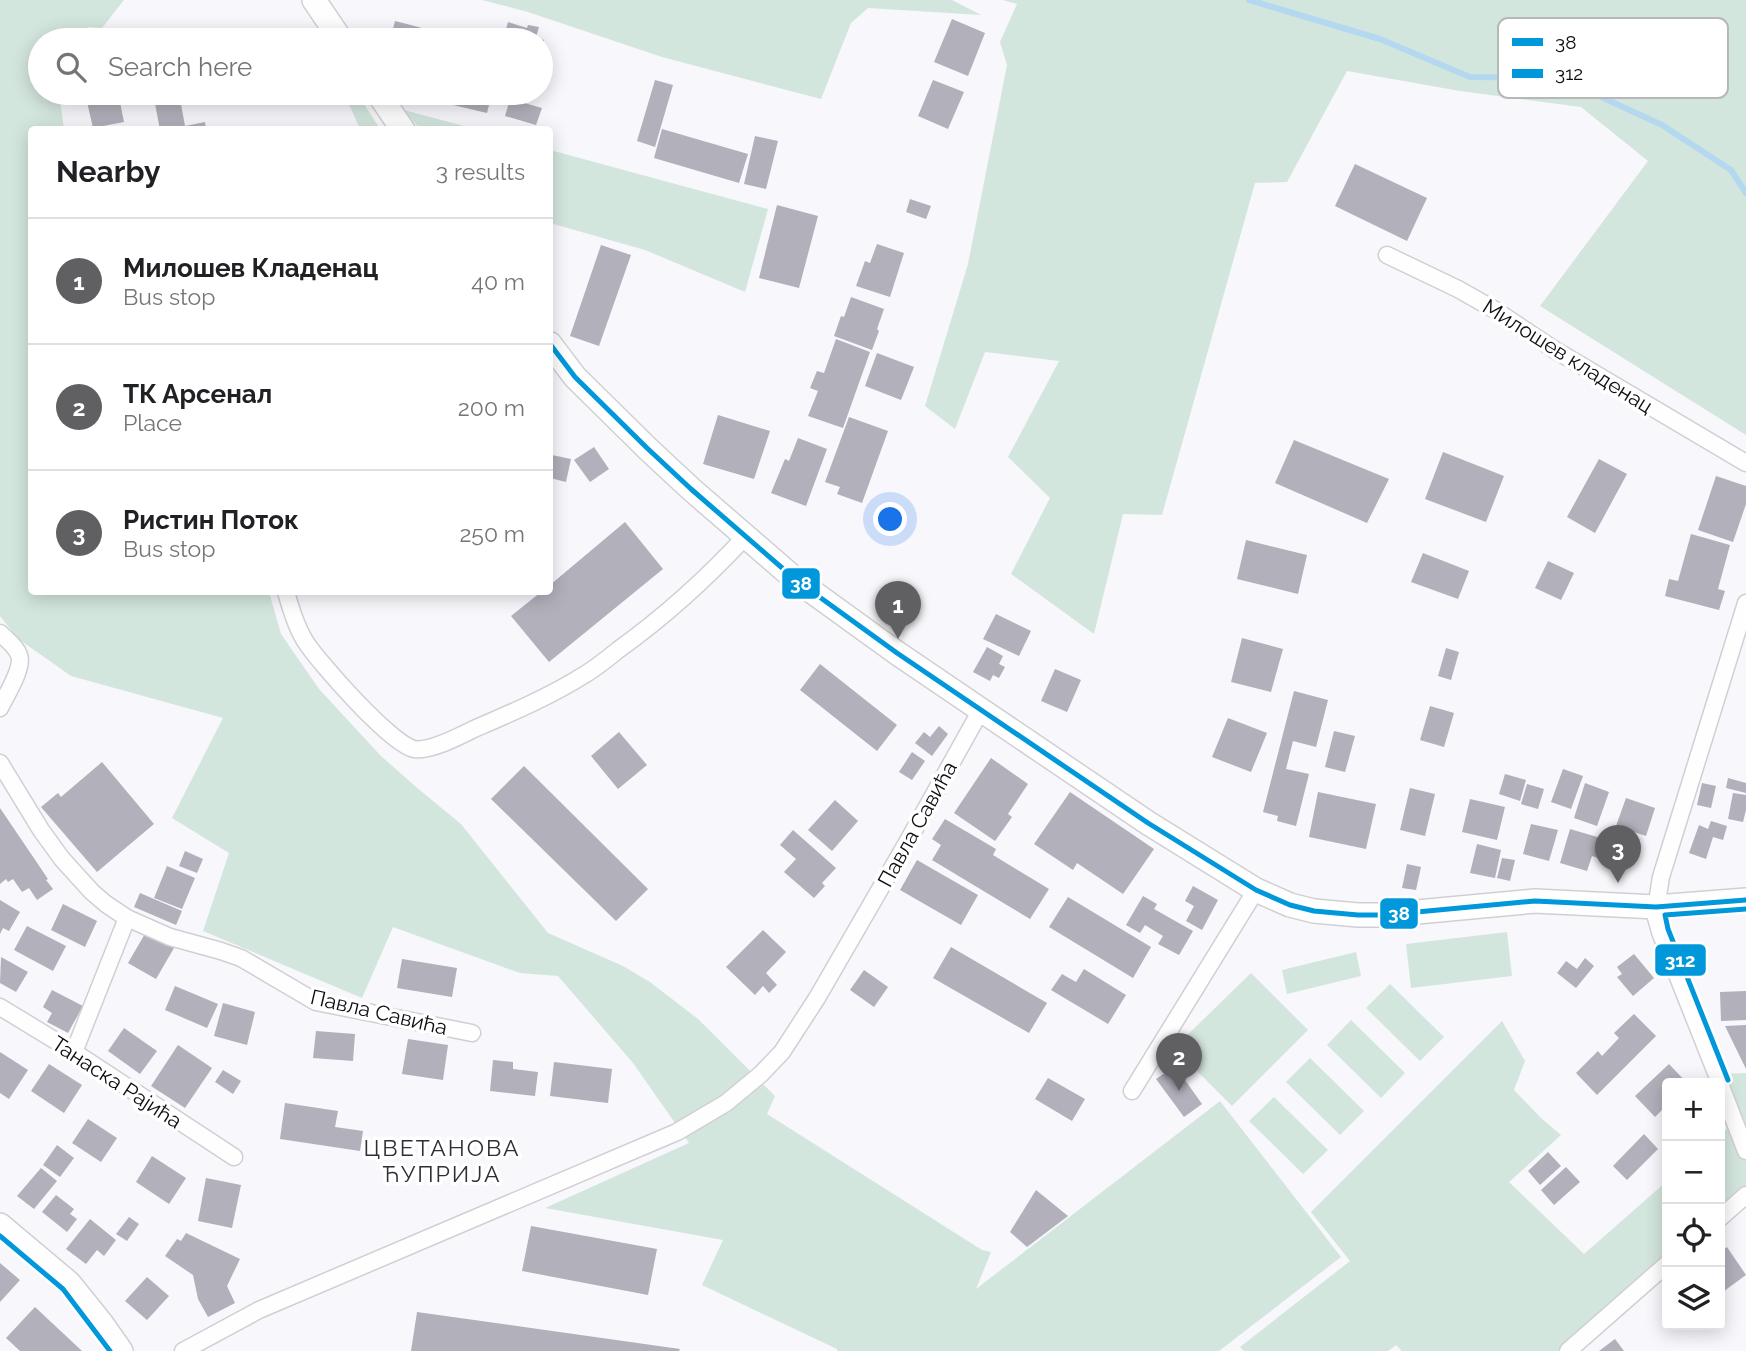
<!DOCTYPE html>
<meta charset="utf-8">
<style>
body{margin:0;font-family:Raleway,sans-serif;background:#f6f6f6;color:#202124}
.controls{position:absolute;right:21px;bottom:21px;display:grid;overflow:hidden;border-radius:7px;box-shadow:0 4px 18px #0003}
.controls button{width:63px;height:63px;display:grid;place-items:center;padding:0;border:0;border-bottom:2px solid #e0e0e0;background:#fff;color:#202124;font:35px sans-serif}
.you{position:absolute;left:891px;top:520px;width:24px;height:24px;margin:-18px;border:5px solid #fff;border-radius:50%;background:#1a73e8;box-shadow:0 0 0 10px #1a73e833}
.badge{display:grid;place-items:center;width:46px;height:46px;border-radius:50%;background:#606063;color:#fff;font-size:23px;font-weight:700}
.pin{position:absolute;translate:-50% -58px;filter:drop-shadow(0 2px 4px #0008)}
.pin::after{content:'';position:absolute;top:37px;width:24px;height:21px;background:inherit;clip-path:polygon(0 0,100% 0,50% 100%)}
.list{margin:0;padding:0;list-style:none}
h2{display:flex;justify-content:space-between;align-items:center;height:91px;margin:0;padding:0 28px;font-size:30px}
h2 small{font-size:23px;font-weight:400;color:#757577}
.list li{display:grid;grid-template-columns:46px 1fr auto;gap:21px;align-items:center;box-sizing:border-box;height:126px;padding:0 28px;border-top:2px solid #e0e0e0}
.list b{display:block;font-size:26px;white-space:nowrap}
.list p{margin:0;font-size:23px;white-space:nowrap;color:#757577}
.list em{font-size:23px;font-style:normal;color:#757577}
.icon{flex:none;width:38px;height:38px;fill:none;stroke:currentColor;stroke-width:2;stroke-linecap:round;stroke-linejoin:round}
.map{position:relative;flex:none;width:1746px;height:1351px;overflow:hidden}
.search{position:absolute;background:#fff;box-shadow:0 4px 18px #0003;left:28px;top:28px;width:525px;height:77px;display:flex;align-items:center;gap:18px;box-sizing:border-box;padding:0 24px;border-radius:38px;color:#757577;font-size:26px}
.panel{position:absolute;background:#fff;box-shadow:0 4px 18px #0003;left:28px;top:126px;width:525px;height:469px;border-radius:7px}
.map>svg:first-child{display:block}
.green{fill:#d3e6dd}
.lines{fill:none;stroke-linecap:round;stroke-linejoin:round}
.stream{stroke:#b3d8ef;stroke-width:6}
.building{fill:#b1b0bb}
.street-casing{stroke:#d0d0d4;stroke-width:19}
.secondary-casing{stroke:#d0d0d4;stroke-width:26}
.street{stroke:#fefeff;stroke-width:16}
.secondary{stroke:#fefeff;stroke-width:23}
.bus-1-casing{stroke:#fff;stroke-width:10}
.bus-2-casing{stroke:#fff;stroke-width:10}
.bus-1{stroke:#0098da;stroke-width:5}
.bus-2{stroke:#0098da;stroke-width:5}
.labels{text-anchor:middle;dominant-baseline:central;stroke-width:7;stroke-linejoin:round;paint-order:stroke}
.street-label{font-size:21px;fill:#0e0e11;stroke:#fff}
.neighbourhood-label{font-size:23px;letter-spacing:2px;fill:#2e2e36;stroke:#fff}
.key{fill:#fff;stroke:#b7b7b8;stroke-width:2}
.key-label{font-size:19px;fill:#0e0e11}
.line-badge{stroke:#fff;stroke-width:2.5}
.badge-label{font-size:19px;text-anchor:middle;font-weight:bold;fill:#fff}
</style>
<div class="map">
<svg width="1746" height="1351" viewBox="0 0 1746 1351">
<rect width="100%" height="100%" fill="#f7f7fc"/>
<g class="green">
<path d="M0 0H124L102 28 88 27 81 40H40V93H59L64 129 32 130V592H269L281 634 319 689 381 756 416 787 461 824 548 933 623 966 650 982 698 1019 775 1096 767 1114 982 1250 991 1252 976 1289 1220 1101 1341 1257 1219 1351H837V1349L702 1285 723 1240 545 1208 689 1143 633 1063 558 976 520 973 393 927 362 998 203 931 229 853 172 818 223 718 71 676 17 638 0 616Z"/>
<path d="M482 0H952L981 15 868 8 851 23 821 99 662 57 528 12Z"/>
<path d="M1003 0H1746V435L1540 306 1648 161 1581 107 1460 91 1347 71 1287 182 1255 183 1162 515 1123 514 1094 634 1011 574 1050 498 1008 457 1059 361 985 352 955 429 925 406 968 264 1007 65 1000 42 1017 4Z"/>
<path d="M344 93H357L380 129H360Z"/>
<path d="M404 110 475 129H420Z"/>
<path d="M550 150 768 209 745 292 645 250 550 223Z"/>
<path d="M1507 932 1512 976 1411 988 1406 944Z"/>
<path d="M1356 952 1361 976 1287 994 1282 970Z"/>
<path d="M1251 973 1308 1030 1232 1106 1174 1048Z"/>
<path d="M1390 984 1444 1037 1420 1061 1366 1008Z"/>
<path d="M1351 1020 1405 1073 1381 1098 1327 1045Z"/>
<path d="M1502 1021 1525 1061 1514 1090 1541 1118 1561 1135 1509 1182 1584 1254 1667 1181V1264L1568 1351H1402L1396 1345 1388 1351H1244L1240 1347 1350 1261 1311 1212Z"/>
<path d="M1310 1058 1364 1111 1340 1135 1286 1082Z"/>
<path d="M1746 1073V1195L1720 1218V1135L1735 1122 1716 1074Z"/>
<path d="M1274 1097 1328 1150 1303 1174 1249 1121Z"/>
</g>
<g class="lines">
<path class="stream" d="M1249 0 1380 39 1470 77 1560 78 1662 125 1731 170 1746 193"/>
</g>
<g class="building">
<path d="M952 19 985 33 968 76 934 62Z"/>
<path d="M395 21 430 30 427 40H390Z"/>
<path d="M508 22 527 28 528 25 539 27 536 37 544 40 541 46V40H503Z"/>
<path d="M655 80 673 85 655 147 637 141Z"/>
<path d="M933 80 964 92 948 129 918 116Z"/>
<path d="M85 93H111L113 103 120 102 124 122 93 128Z"/>
<path d="M153 93H179L185 126 205 122 206 130H160Z"/>
<path d="M420 93H492L487 113 419 97Z"/>
<path d="M510 99 542 108 536 125 505 116Z"/>
<path d="M662 129 748 154 739 183 654 158Z"/>
<path d="M755 136 778 141 766 189 744 184Z"/>
<path d="M1355 164 1427 198 1407 241 1335 206Z"/>
<path d="M910 199 931 206 926 219 906 212Z"/>
<path d="M777 205 818 216 799 288 759 278Z"/>
<path d="M877 244 904 253 890 297 856 286 865 261 870 263Z"/>
<path d="M601 245 631 255 599 346 570 336Z"/>
<path d="M851 297 884 309 877 329 879 331 872 350 834 336 841 316 844 317Z"/>
<path d="M836 339 870 352 843 428 808 416 818 391 810 388 817 371 824 373Z"/>
<path d="M877 353 914 367 901 400 865 386Z"/>
<path d="M718 415 770 431 754 479 703 464Z"/>
<path d="M849 417 888 431 862 503 837 494 840 487 825 482Z"/>
<path d="M798 438 827 449 806 506 771 493 785 459 789 461Z"/>
<path d="M1294 440 1389 479 1367 523 1275 483Z"/>
<path d="M594 447 609 469 590 482 574 460Z"/>
<path d="M1443 452 1504 476 1486 522 1425 499Z"/>
<path d="M552 455 571 459 566 482 550 478Z"/>
<path d="M1599 459 1627 474 1595 533 1567 517Z"/>
<path d="M1716 476 1746 486V504L1733 542 1698 530Z"/>
<path d="M625 522 663 569 549 662 511 616 541 592H550V585Z"/>
<path d="M1691 534 1730 545 1718 589 1725 591 1719 610 1665 596 1669 579 1678 581Z"/>
<path d="M1246 540 1307 555 1298 594 1237 579Z"/>
<path d="M1423 553 1469 571 1458 599 1411 582Z"/>
<path d="M1548 561 1574 573 1561 600 1535 588Z"/>
<path d="M996 614 1031 631 1019 656 983 639Z"/>
<path d="M1242 638 1283 649 1271 692 1231 682Z"/>
<path d="M987 647 1003 656 999 664 1005 667 999 678 993 675 990 681 973 672Z"/>
<path d="M1446 648 1459 652 1451 680 1438 676Z"/>
<path d="M820 664 897 725 877 751 800 690Z"/>
<path d="M1055 669 1081 680 1067 712 1041 701Z"/>
<path d="M1294 691 1328 700 1316 747 1293 741 1286 769 1309 774 1296 826 1277 821 1278 816 1263 812Z"/>
<path d="M1430 706 1454 713 1444 747 1420 740Z"/>
<path d="M1228 718 1267 733 1251 772 1212 757Z"/>
<path d="M939 726 948 734 932 756 915 743 924 732 930 737Z"/>
<path d="M1334 731 1355 736 1345 772 1325 767Z"/>
<path d="M619 732 647 765 618 789 591 756Z"/>
<path d="M912 752 925 761 912 780 899 772Z"/>
<path d="M991 758 1028 784 1008 814 1012 817 995 841 954 813Z"/>
<path d="M102 762 154 824 97 872 41 807 58 793 61 797Z"/>
<path d="M524 766 648 889 616 921 491 799Z"/>
<path d="M1563 769 1583 776 1571 809 1551 802Z"/>
<path d="M1505 774 1526 780 1520 801 1499 794Z"/>
<path d="M1728 778 1746 783V793L1726 788Z"/>
<path d="M1585 783 1609 792 1597 826 1574 818Z"/>
<path d="M1702 783 1716 786 1711 808 1697 805Z"/>
<path d="M1527 784 1544 789 1538 809 1521 804Z"/>
<path d="M1410 788 1435 794 1425 836 1400 830Z"/>
<path d="M1070 792 1154 849 1123 894 1077 863 1073 870 1034 844Z"/>
<path d="M1318 792 1376 804 1366 849 1309 837Z"/>
<path d="M1733 793 1746 795V810L1743 822 1728 819Z"/>
<path d="M1626 798 1655 808 1646 836 1616 826Z"/>
<path d="M1470 799 1505 807 1497 840 1462 832Z"/>
<path d="M835 800 858 821 832 851 808 830Z"/>
<path d="M0 808 48 879 46 880 53 889 37 900 29 888 22 892 13 879 8 882 6 879 0 884Z"/>
<path d="M945 819 996 849 993 855 1049 889 1030 919 932 860 941 845 932 839Z"/>
<path d="M1711 821 1727 826 1723 840 1713 837 1706 859 1689 853 1699 825 1708 829Z"/>
<path d="M1531 824 1558 830 1549 861 1523 854Z"/>
<path d="M1570 829 1604 839 1598 858 1592 856 1587 871 1560 863Z"/>
<path d="M793 830 836 868 822 883 825 886 814 898 784 872 796 859 780 845Z"/>
<path d="M1477 844 1501 850 1495 878 1470 873Z"/>
<path d="M185 851 203 859 197 873 179 866Z"/>
<path d="M1502 858 1515 860 1510 881 1497 878Z"/>
<path d="M917 860 978 895 961 925 900 890Z"/>
<path d="M1407 864 1421 867 1416 890 1402 888Z"/>
<path d="M167 866 195 878 182 909 154 898Z"/>
<path d="M1193 886 1218 900 1202 930 1186 921 1194 906 1185 901Z"/>
<path d="M140 893 182 911 176 925 134 907Z"/>
<path d="M1143 896 1157 904 1154 909 1193 931 1179 955 1158 944 1163 936 1145 925 1140 933 1126 925Z"/>
<path d="M1068 897 1151 947 1133 978 1049 927Z"/>
<path d="M0 900 20 912 9 931 3 928 0 934Z"/>
<path d="M63 904 97 921 85 947 51 930Z"/>
<path d="M27 926 66 946 53 971 14 950Z"/>
<path d="M763 930 786 952 766 973 777 985 769 993 763 986 755 995 726 967Z"/>
<path d="M146 932 174 948 156 979 128 963Z"/>
<path d="M951 947 1047 1003 1029 1033 933 978Z"/>
<path d="M1634 954 1654 978 1633 996 1617 977 1622 974 1617 967Z"/>
<path d="M1 957 28 972 16 992 0 983Z"/>
<path d="M1585 958 1594 966 1576 988 1557 973 1566 961 1577 969Z"/>
<path d="M402 959 457 968 452 997 397 988Z"/>
<path d="M1084 969 1126 995 1108 1024 1051 990 1062 974 1076 982Z"/>
<path d="M864 970 888 987 874 1007 850 990Z"/>
<path d="M175 986 218 1004 207 1028 165 1010Z"/>
<path d="M52 990 83 1006 68 1033 47 1022 52 1013 43 1007Z"/>
<path d="M1746 991V1020L1721 1021 1720 992Z"/>
<path d="M223 1003 255 1012 247 1045 214 1036Z"/>
<path d="M1634 1014 1656 1036 1597 1095 1576 1073 1598 1051 1602 1056 1619 1038 1614 1033Z"/>
<path d="M1746 1025V1069L1725 1026Z"/>
<path d="M124 1028 157 1051 140 1074 108 1051Z"/>
<path d="M316 1031 355 1034 353 1061 313 1058Z"/>
<path d="M408 1039 448 1045 443 1080 402 1074Z"/>
<path d="M178 1045 212 1068 185 1108 151 1086Z"/>
<path d="M0 1052 28 1070 9 1099 0 1093Z"/>
<path d="M493 1060 513 1062V1069L538 1072 535 1096 490 1091Z"/>
<path d="M554 1062 612 1069 608 1103 550 1096Z"/>
<path d="M49 1064 82 1085 64 1113 31 1091Z"/>
<path d="M1669 1064 1687 1083H1667V1105L1655 1117 1635 1096Z"/>
<path d="M1175 1066 1202 1104 1184 1117 1156 1079Z"/>
<path d="M223 1070 241 1081 233 1094 215 1082Z"/>
<path d="M1048 1078 1085 1099 1072 1121 1035 1099Z"/>
<path d="M285 1103 338 1111 335 1127 363 1131 360 1151 280 1139Z"/>
<path d="M88 1119 117 1138 101 1162 72 1143Z"/>
<path d="M1644 1134 1658 1149 1627 1180 1613 1166Z"/>
<path d="M57 1145 74 1158 60 1177 43 1165Z"/>
<path d="M1548 1152 1561 1166 1540 1185 1528 1171Z"/>
<path d="M152 1156 186 1178 169 1204 136 1182Z"/>
<path d="M1566 1167 1580 1182 1554 1205 1541 1190Z"/>
<path d="M41 1168 57 1181 34 1209 17 1196Z"/>
<path d="M206 1178 241 1185 232 1228 198 1221Z"/>
<path d="M1036 1190 1068 1216 1027 1247 1010 1232Z"/>
<path d="M56 1195 74 1209 70 1214 77 1219 67 1232 42 1212Z"/>
<path d="M129 1217 139 1224 127 1241 116 1234Z"/>
<path d="M90 1219 116 1240 104 1256 97 1250 86 1264 66 1249Z"/>
<path d="M531 1226 657 1249 648 1295 522 1271Z"/>
<path d="M186 1233 240 1259 227 1286 235 1303 208 1317 198 1299 193 1275 165 1256 177 1239 181 1241Z"/>
<path d="M1727 1247 1746 1275 1720 1294V1252Z"/>
<path d="M0 1263 20 1280 0 1302Z"/>
<path d="M147 1277 169 1296 147 1320 125 1301Z"/>
<path d="M35 1307 82 1351H20L6 1338Z"/>
<path d="M417 1312 680 1349 679 1351H411Z"/>
<path d="M1615 1339 1624 1351H1599Z"/>
</g>
<g class="lines">
<g class="street-casing">
<g id="street">
<path d="M1387 255 1458 289 1495 310 1555 350 1746 463"/>
<path d="M286 592C291 609 296 626 305 641 319 663 391 744 414 749 429 752 460 736 474 729 511 713 549 697 584 675 596 668 607 659 618 650 664 617 707 578 745 537"/>
<path d="M0 633C6 639 16 646 19 655 24 668 6 695 0 708"/>
<path d="M0 763 41 830 62 859 92 892 106 904 127 918 170 937 221 951 241 958 316 1002 472 1033"/>
<path d="M0 1007 74 1052 234 1157"/>
<path d="M74 1052 127 918"/>
<path d="M1720 1083 1660 932 1655 914 1661 877 1746 603"/>
<path d="M1720 1084 1746 1151"/>
<path d="M1132 1091 1256 890"/>
<path d="M1720 1218 1746 1195"/>
<path d="M183 1351 259 1310 677 1132 726 1103 761 1074 782 1052 817 998 909 839 981 710"/>
<path d="M1568 1351 1667 1264"/>
</g>
</g>
<g class="secondary-casing">
<g id="secondary">
<path d="M314 0 341 40"/>
<path d="M378 93 403 130"/>
<path d="M550 344 575 377 647 448 691 489 796 580 897 653 981 710 1148 823 1256 890 1290 905 1314 911 1358 915H1385L1535 901 1656 907 1746 900"/>
<path d="M0 1225 69 1283 102 1324 121 1351"/>
</g>
</g>
<use href="#street" class="street"/>
<use href="#secondary" class="secondary"/>
<g class="bus-1-casing">
<path id="bus-1" d="M550 344 575 377 647 448 691 489 796 580 897 653 1148 823 1256 890 1290 905 1314 911 1358 915H1385L1535 901 1656 907 1746 900"/>
</g>
<g class="bus-2-casing">
<g id="bus-2">
<path d="M1728 1080 1668 929 1665 915 1746 909"/>
<path d="M0 1236 63 1289 110 1351"/>
</g>
</g>
<use href="#bus-1" class="bus-1"/>
<use href="#bus-2" class="bus-2"/>
</g>
<g class="labels">
<g class="street-label">
<text transform="translate(1568 356) rotate(32)">Милошев кладенац</text>
<text transform="translate(917 824) rotate(-61)">Павла Савића</text>
<text transform="translate(379 1012) rotate(13)">Павла Савића</text>
<text transform="translate(117 1082) rotate(33)">Танаска Рајића</text>
</g>
<g class="neighbourhood-label">
<text x="442" y="1147">ЦВЕТАНОВА<tspan x="442" dy="26">ЋУПРИЈА</tspan></text>
</g>
</g>
<rect x="1498" y="18" width="230" height="80" rx="10" class="key"/>
<rect x="1512" y="38" width="31" height="8" fill="#0098da"/>
<rect x="1512" y="69" width="31" height="9" fill="#0098da"/>
<g class="key-label">
<text x="1555" y="49">38</text>
<text x="1555" y="80">312</text>
</g>
<g class="line-badge">
<rect x="781" y="567" width="40" height="33" rx="7" fill="#0098da"/>
<rect x="1379" y="897" width="40" height="33" rx="7" fill="#0098da"/>
<rect x="1654" y="943" width="53" height="34" rx="7" fill="#0098da"/>
</g>
<g class="badge-label">
<text x="801" y="590">38</text>
<text x="1399" y="920">38</text>
<text x="1680" y="967">312</text>
</g>
</svg>
<div class="controls">
<button>+</button>
<button>−</button>
<button><svg class="icon" aria-label="locate" viewBox="0 0 24 24"><circle cx="12" cy="12" r="6"/><path d="M12 2v4M12 18v4M2 12h4M18 12h4"/></svg></button>
<button><svg class="icon" aria-label="layers" viewBox="0 0 24 24"><path d="M12 4l9 5-9 5-9-5zM3 14l9 5 9-5"/></svg></button>
</div>
<div class="you"></div>
<div class="pin badge" style="left:898px;top:639px">1</div>
<div class="pin badge" style="left:1179px;top:1091px">2</div>
<div class="pin badge" style="left:1618px;top:883px">3</div>
<div class="search"><svg class="icon" aria-label="search" viewBox="0 0 24 24"><circle cx="10" cy="10" r="6"/><path d="M15 15l6 6"/></svg>Search here</div>
<section class="panel">
<h2>Nearby<small>3 results</small></h2>
<ul class="list">
<li><span class="badge">1</span><div><b>Милошев Кладенац</b><p>Bus stop</p></div><em>40 m</em></li>
<li><span class="badge">2</span><div><b>ТК Арсенал</b><p>Place</p></div><em>200 m</em></li>
<li><span class="badge">3</span><div><b>Ристин Поток</b><p>Bus stop</p></div><em>250 m</em></li>
</ul>
</section>
</div>
